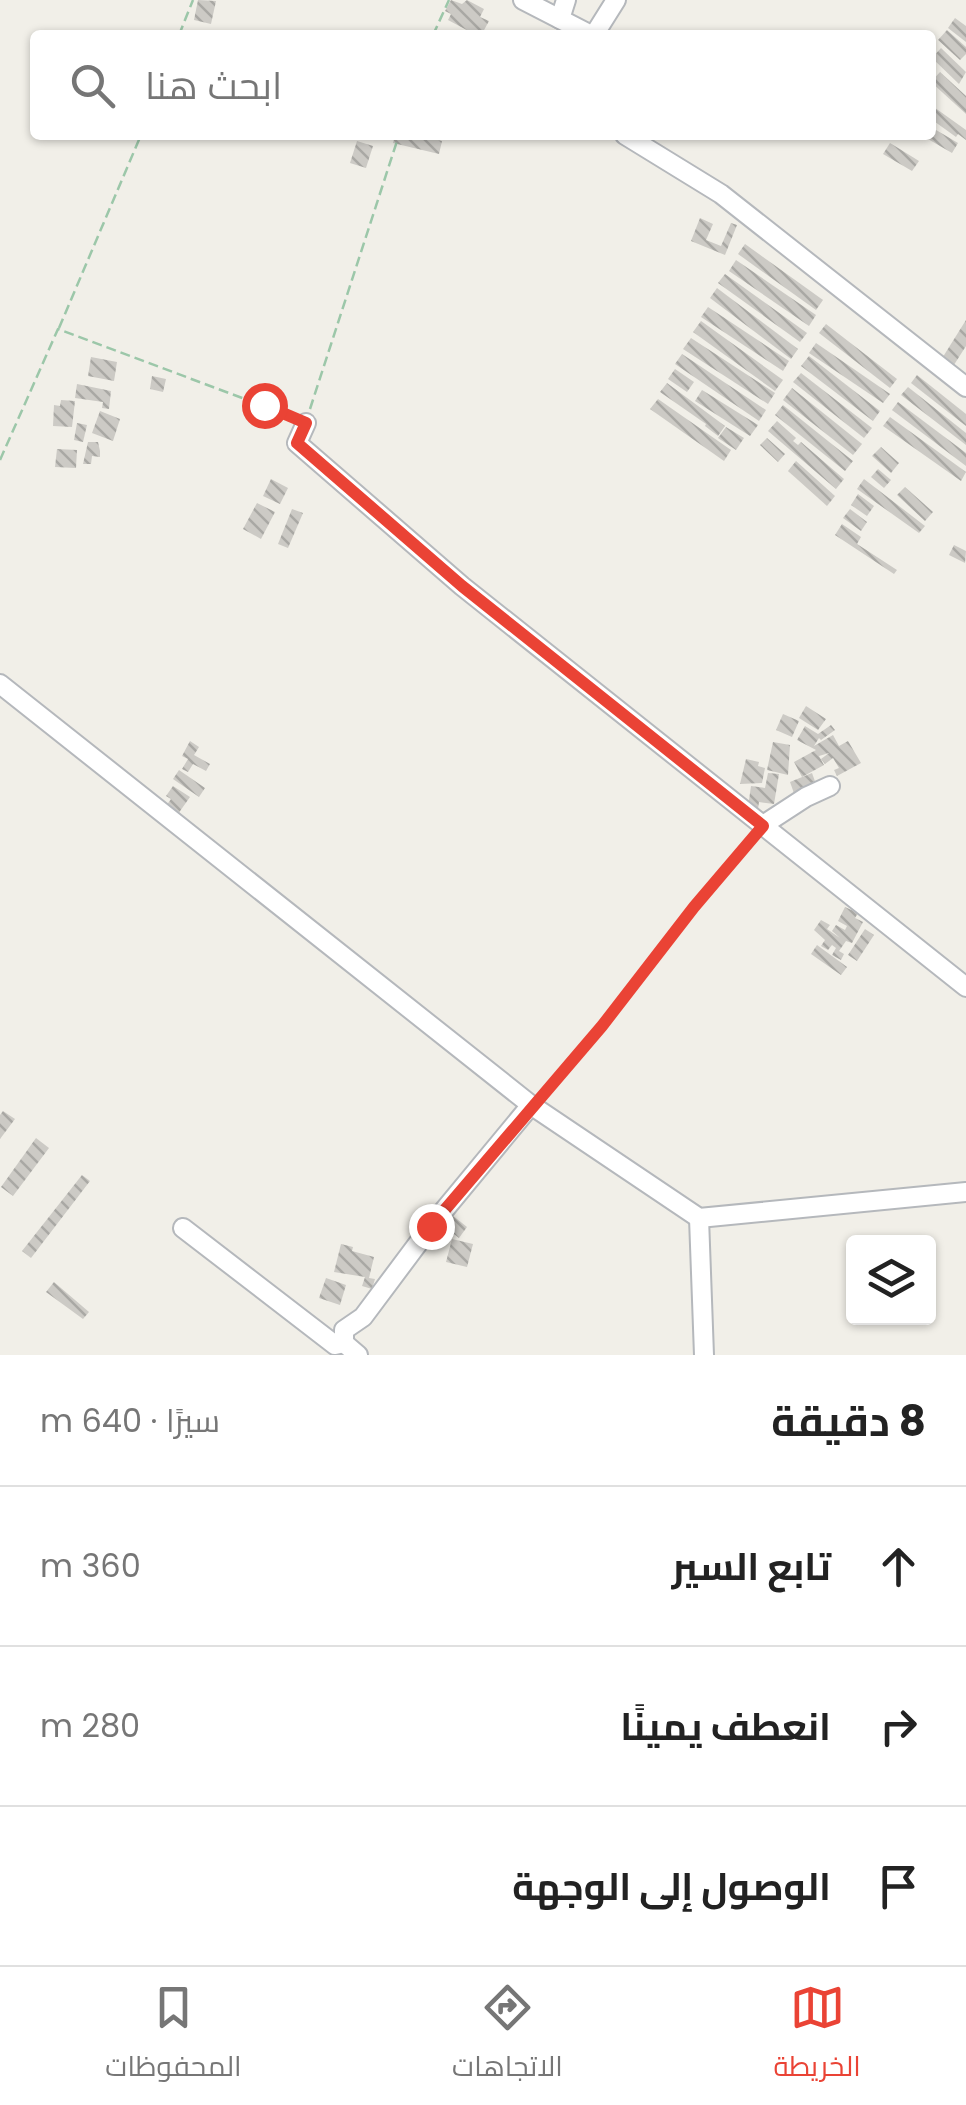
<!DOCTYPE html>
<html lang="ar">
<meta charset="utf-8">
<style>
body{margin:0;font-family:Poppins,Cairo,sans-serif;background:#f6f6f6;color:#222;direction:rtl}
.controls{position:absolute;right:30px;bottom:30px;display:grid;overflow:hidden;border-radius:10px;box-shadow:0 2px 8px #0004}
.controls button{width:90px;height:90px;display:grid;place-items:center;padding:0;border:0;border-bottom:2px solid #e0e0e0;background:#fff;color:#222;font:50px sans-serif}
.stop{position:absolute;width:30px;height:30px;margin:-22px;border:8px solid #ea4335;border-radius:50%;background:#fff}
.stop.end{background:#ea4335;border-color:#fff;box-shadow:0 2px 10px #0008}
.list{margin:0;padding:0;list-style:none}
h2{display:flex;justify-content:space-between;align-items:center;height:130px;margin:0;padding:0 40px;font-size:42px}
h2 small{font-size:32px;font-weight:400;color:#767676}
.list li{display:grid;grid-template-columns:65px 1fr auto;gap:30px;align-items:center;box-sizing:border-box;height:160px;padding:0 40px;border-top:2px solid #e0e0e0}
.list b{display:block;font-size:38px;white-space:nowrap}
.list em{font-size:32px;font-style:normal;color:#767676}
.icon{flex:none;width:55px;height:55px;fill:none;stroke:currentColor;stroke-width:2;stroke-linecap:round;stroke-linejoin:round}
.map{position:relative;flex:none;width:966px;height:1355px;overflow:hidden;direction:ltr}
.search{position:absolute;background:#fff;box-shadow:0 2px 8px #0004;left:30px;right:30px;top:30px;height:110px;display:flex;align-items:center;gap:25px;box-sizing:border-box;padding:0 35px;border-radius:10px;color:#767676;font-size:38px}
.sheet{height:610px;background:#fff}
nav{display:flex;justify-content:space-around;align-items:center;box-sizing:border-box;height:140px;border-top:2px solid #e0e0e0;background:#fff;font-size:28px;color:#767676}
nav a{display:grid;justify-items:center;gap:5px}
nav .on{color:#ea4335}
.map>svg:first-child{display:block}
.building{fill:url(#building-back-hatch)}
.lines{fill:none;stroke-linecap:round;stroke-linejoin:round}
.minor-casing{stroke:#b5b8bc;stroke-width:22}
.path{stroke:#9cc7a9;stroke-width:2.5;stroke-dasharray:10 5;stroke-linecap:butt}
.minor{stroke:#fff;stroke-width:18}
.route{stroke:#ea4335;stroke-width:12}
</style>
<div class="map">
<svg width="966" height="1355" viewBox="0 0 966 1355">
<defs>
<pattern id="building-back-hatch" width="6" height="6" patternUnits="userSpaceOnUse" patternTransform="scale(2.5)"><rect width="6" height="6" fill="#cccac5"/><path d="M-1 5l2 2M0 0l6 6M5-1l2 2" fill="none" stroke="#a9a8a4"/></pattern>
</defs>
<rect width="100%" height="100%" fill="#f1efe8"/>
<g class="building">
<path d="M198 0 216 1 211 24 194 20Z"/>
<path d="M451 0 462 4 467 0 484 9 480 17 489 21 483 32 489 35H476L448 20 451 14 445 11Z"/>
<path d="M955 18 966 26V42L948 28Z"/>
<path d="M947 30 966 47V54L960 60 938 40Z"/>
<path d="M941 48 966 72 959 84 932 58Z"/>
<path d="M940 72 966 96V114L931 82Z"/>
<path d="M931 105 966 130V140L958 134 956 137 931 119Z"/>
<path d="M931 127 958 143 952 153 921 135H931Z"/>
<path d="M395 135H431L430 138 442 141 439 154 393 143Z"/>
<path d="M357 141 373 146 366 168 350 163Z"/>
<path d="M890 143 919 161 912 171 883 154Z"/>
<path d="M700 218 713 224 706 240 721 246 731 223 737 225 725 255 691 241Z"/>
<path d="M745 244 823 300 816 310 738 254Z"/>
<path d="M736 260 816 315 809 326 729 271Z"/>
<path d="M725 274 807 333 800 342 718 283Z"/>
<path d="M717 288 798 349 791 359 710 298Z"/>
<path d="M708 307 789 361 783 371 701 317Z"/>
<path d="M966 320V346L952 368 941 360Z"/>
<path d="M701 321 783 380 775 391 693 332Z"/>
<path d="M826 324 897 379 890 388 819 333Z"/>
<path d="M691 338 775 393 768 404 683 349Z"/>
<path d="M816 343 890 394 883 403 809 353Z"/>
<path d="M682 354 766 410 759 421 675 364Z"/>
<path d="M809 356 880 411 873 421 801 366Z"/>
<path d="M91 357 117 362 114 381 88 376Z"/>
<path d="M675 369 694 382 687 392 668 379Z"/>
<path d="M801 373 872 428 864 438 793 382Z"/>
<path d="M917 375 966 414V426L911 383Z"/>
<path d="M152 376 166 379 163 392 150 389Z"/>
<path d="M667 383 725 426 718 436 705 426 706 424 660 392Z"/>
<path d="M77 384 111 391 109 409 102 408 103 402 75 398Z"/>
<path d="M908 387 966 433V445L901 395Z"/>
<path d="M792 388 862 444 853 455 783 400Z"/>
<path d="M702 390 758 425 750 436 695 401Z"/>
<path d="M658 399 731 450 724 461 650 409Z"/>
<path d="M61 400 75 401 72 427 53 426 54 405 60 406Z"/>
<path d="M898 402 966 453V466L892 410Z"/>
<path d="M783 405 853 461 845 471 775 415Z"/>
<path d="M100 411 120 419 113 441 92 433Z"/>
<path d="M890 417 966 472 961 481 883 426Z"/>
<path d="M777 421 796 438 793 441 798 445 801 442 844 479 836 489 768 431Z"/>
<path d="M77 423 87 425 83 442 74 440Z"/>
<path d="M726 427 744 438 736 450 718 438Z"/>
<path d="M767 438 785 454 778 462 760 445Z"/>
<path d="M88 442H98L100 451V457L92 456 91 464H83Z"/>
<path d="M881 447 899 463 891 473 872 456Z"/>
<path d="M57 449 77 450 76 468 55 467Z"/>
<path d="M796 461 835 496 827 506 788 471Z"/>
<path d="M878 469 891 480 884 488 871 477Z"/>
<path d="M271 479 288 488 280 504 263 496Z"/>
<path d="M864 479 925 526 919 533 857 489Z"/>
<path d="M905 487 933 512 925 521 897 495Z"/>
<path d="M858 494 874 506 867 516 851 505Z"/>
<path d="M257 503 275 512 261 539 243 529Z"/>
<path d="M292 509 303 513 288 548 278 544Z"/>
<path d="M850 509 867 522 861 531 843 518Z"/>
<path d="M842 524 861 537 857 544 897 570 894 574 835 535Z"/>
<path d="M954 545 966 551 965 563 949 555Z"/>
<path d="M806 706 826 719 818 730 799 718Z"/>
<path d="M783 714 799 721 792 737 776 730Z"/>
<path d="M831 725 835 730 821 740 819 738 814 746 833 735 839 746 848 741 861 763 837 776 834 770 839 768 833 758 825 764 821 759 829 753 819 756 824 765 802 777 794 762 816 750 797 740 805 726 818 734Z"/>
<path d="M190 741 199 747 194 755 210 764 206 771 193 764 188 772 182 769 188 759 182 756Z"/>
<path d="M773 742 790 745 788 775 767 770Z"/>
<path d="M746 759 759 762 758 766 765 768 762 783 740 784Z"/>
<path d="M179 770 205 788 199 797 173 779Z"/>
<path d="M768 773 779 774 774 804 759 802 758 809 748 807 751 786 765 788Z"/>
<path d="M812 773 817 787 795 796 790 782Z"/>
<path d="M173 786 190 797 178 814 166 806 171 799 166 796Z"/>
<path d="M845 907 858 913 855 918 863 922 852 943 846 941 839 951 844 954 841 960 832 955 836 948 832 945 828 950 821 946 825 940 814 930 821 920 830 925 827 929 840 938 832 931 836 925 845 930 847 926 838 921Z"/>
<path d="M865 929 874 935 857 961 848 955Z"/>
<path d="M817 945 847 967 841 975 811 954Z"/>
<path d="M3 1111 15 1119 0 1139V1115Z"/>
<path d="M36 1138 49 1148 13 1196 1 1187Z"/>
<path d="M82 1175 90 1181 31 1258 22 1251Z"/>
<path d="M447 1211 467 1227 459 1238 454 1234 448 1242 432 1231Z"/>
<path d="M452 1239 473 1244 467 1267 446 1262Z"/>
<path d="M341 1244 353 1247 352 1251 374 1257 369 1278 375 1279 372 1289 362 1286 365 1277 334 1272Z"/>
<path d="M326 1278 346 1285 340 1305 319 1298Z"/>
<path d="M54 1282 89 1312 83 1319 46 1292Z"/>
</g>
<g class="lines">
<g class="minor-casing">
<g id="minor">
<path d="M523 0 591 35"/>
<path d="M560 19 566 0"/>
<path d="M594 35 616 0"/>
<path d="M625 135 721 194 966 387"/>
<path d="M306 423 297 443 462 586 966 987"/>
<path d="M0 684 531 1105 699 1218 966 1192"/>
<path d="M763 825 806 797 830 786"/>
<path d="M699 1218 704 1355"/>
<path d="M183 1228 335 1345 344 1343"/>
<path d="M358 1355 344 1343V1330L363 1317 431 1226 531 1105"/>
</g>
</g>
<g class="path">
<path d="M179 35 193 0"/>
<path d="M433 35 449 0"/>
<path d="M59 328 141 135"/>
<path d="M310 409 399 135"/>
<path d="M0 460 58 329 293 417"/>
<path d="M543 1094 571 1065 693 907 753 838"/>
</g>
<use href="#minor" class="minor"/>
</g>
<g class="lines">
<path class="route" d="M264 405 306 423 297 443 462 586 763 826 694 907 602 1026 431 1226"/>
</g>
</svg>
<div class="controls">
<button><svg class="icon" aria-label="layers" viewBox="0 0 24 24"><path d="M12 4l9 5-9 5-9-5zM3 14l9 5 9-5"/></svg></button>
</div>
<div class="stop" style="left:264px;top:405px"></div>
<div class="stop end" style="left:431px;top:1226px"></div>
<div class="search"><svg class="icon" aria-label="search" viewBox="0 0 24 24"><circle cx="10" cy="10" r="6"/><path d="M15 15l6 6"/></svg>ابحث هنا</div>
</div>
<section class="sheet">
<h2>8 دقيقة<small>سيرًا · 640 m</small></h2>
<ul class="list">
<li><svg class="icon" aria-label="ahead" viewBox="0 0 24 24"><path d="M12 20V5M6 11l6-6 6 6"/></svg><div><b>تابع السير</b></div><em>360 m</em></li>
<li><svg class="icon" aria-label="right" viewBox="0 0 24 24"><path d="M7 20v-9h11M14 6l5 5-5 5"/></svg><div><b>انعطف يمينًا</b></div><em>280 m</em></li>
<li><svg class="icon" aria-label="arrive" viewBox="0 0 24 24"><path d="M6 21V4h12l-3 4 3 4H6"/></svg><div><b>الوصول إلى الوجهة</b></div></li>
</ul>
</section>
<nav>
<a class="on"><svg class="icon" aria-label="map" viewBox="0 0 24 24"><path d="M3 6l6-2 6 2 6-2v14l-6 2-6-2-6 2zM9 4v14M15 6v14"/></svg>الخريطة</a>
<a><svg class="icon" aria-label="directions" viewBox="0 0 24 24"><path d="M12 3l9 9-9 9-9-9zM9 14v-3h6M13 9l2 2-2 2"/></svg>الاتجاهات</a>
<a><svg class="icon" aria-label="saved" viewBox="0 0 24 24"><path d="M7 4h10v16l-5-4-5 4z"/></svg>المحفوظات</a>
</nav>
